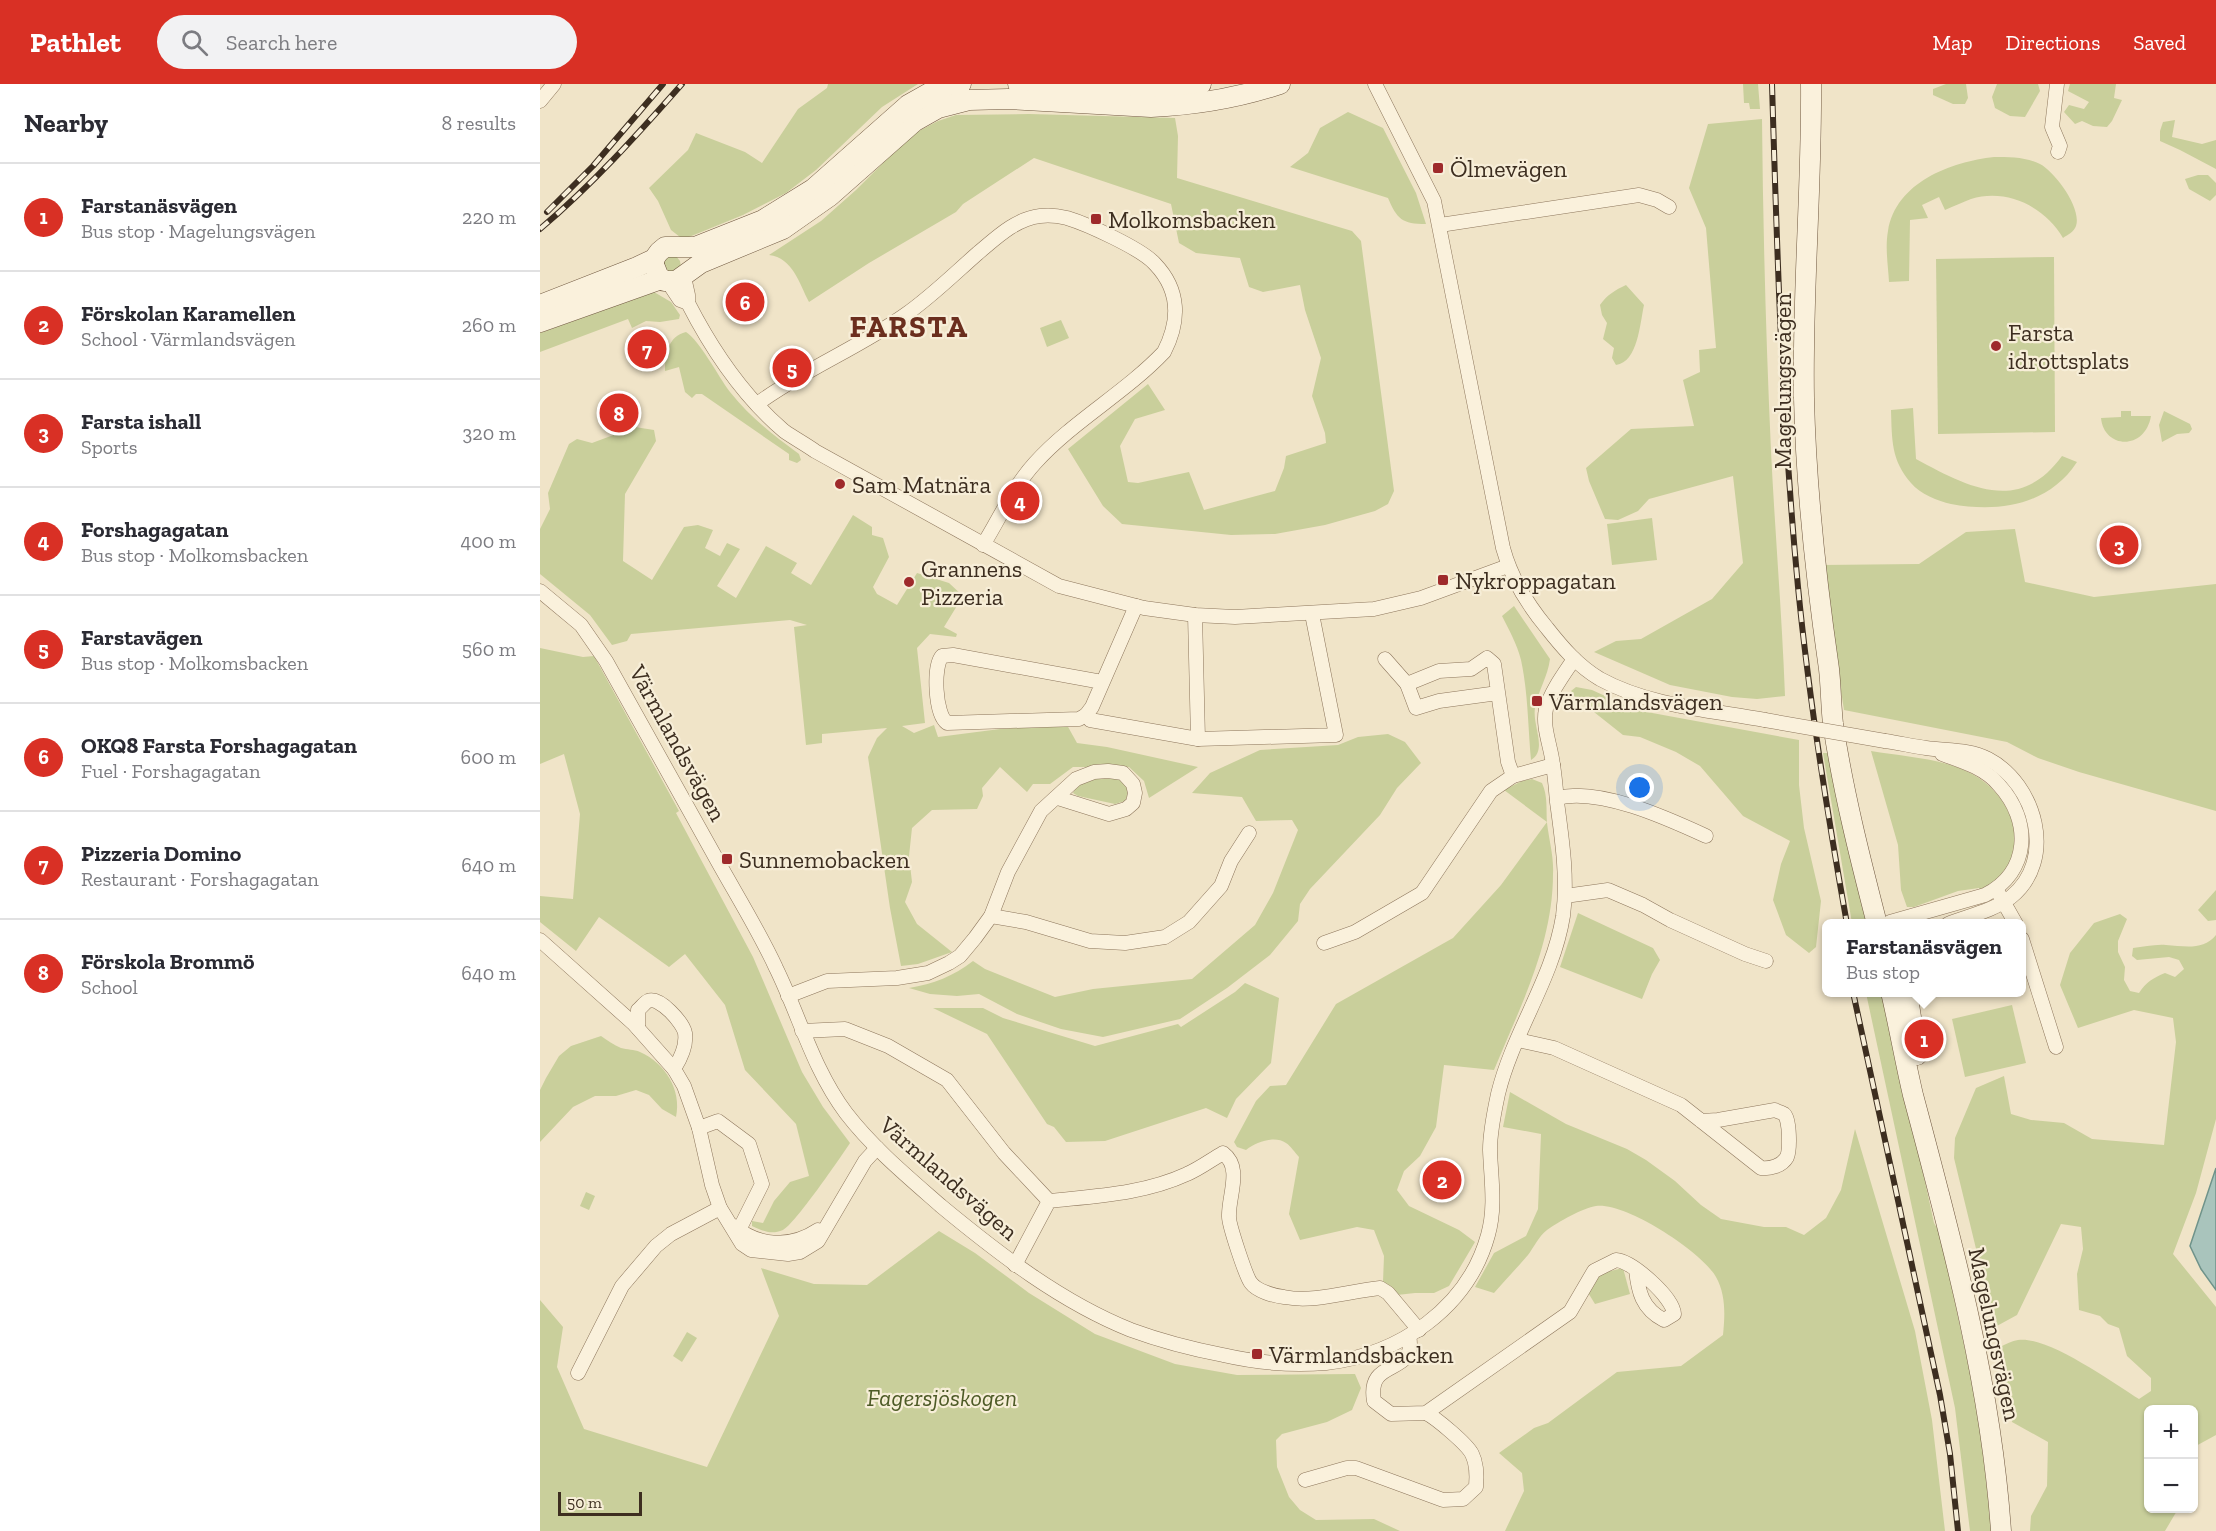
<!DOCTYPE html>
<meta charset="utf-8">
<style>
body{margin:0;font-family:"Zilla Slab",serif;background:#f2f2f3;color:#2b2b33}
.controls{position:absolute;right:18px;bottom:18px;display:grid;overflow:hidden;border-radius:9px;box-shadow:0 2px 4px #0004}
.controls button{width:54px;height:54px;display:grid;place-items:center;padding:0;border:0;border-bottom:2px solid #e1e1e2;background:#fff;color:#2b2b33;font:30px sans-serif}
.scale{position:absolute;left:18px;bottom:15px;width:84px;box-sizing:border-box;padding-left:6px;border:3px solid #3d2e20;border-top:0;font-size:16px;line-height:21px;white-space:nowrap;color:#3d2e20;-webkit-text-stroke:4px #f7eed8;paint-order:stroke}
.you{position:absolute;left:1100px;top:704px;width:21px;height:21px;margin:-15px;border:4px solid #fff;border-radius:50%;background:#1a73e8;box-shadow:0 0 0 9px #1a73e833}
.badge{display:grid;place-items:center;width:39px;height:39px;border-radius:50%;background:#d93025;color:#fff;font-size:20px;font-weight:700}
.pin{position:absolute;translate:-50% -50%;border:3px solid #fff;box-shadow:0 2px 6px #0006}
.popup{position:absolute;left:1282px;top:835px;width:204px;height:78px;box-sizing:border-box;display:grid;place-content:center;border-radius:9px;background:#fff;filter:drop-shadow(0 2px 4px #0005);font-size:20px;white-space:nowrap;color:#7c7c81}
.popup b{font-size:22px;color:#2b2b33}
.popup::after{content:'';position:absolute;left:50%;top:100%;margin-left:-12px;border:12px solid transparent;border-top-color:#fff}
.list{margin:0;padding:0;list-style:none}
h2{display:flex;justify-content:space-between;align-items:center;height:78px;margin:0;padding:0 24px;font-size:26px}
h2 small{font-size:20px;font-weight:400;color:#7c7c81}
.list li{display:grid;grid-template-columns:39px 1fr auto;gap:18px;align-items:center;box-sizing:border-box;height:108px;padding:0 24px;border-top:2px solid #e1e1e2}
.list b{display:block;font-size:22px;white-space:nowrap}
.list p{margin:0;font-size:20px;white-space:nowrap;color:#7c7c81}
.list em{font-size:20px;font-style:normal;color:#7c7c81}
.icon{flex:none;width:33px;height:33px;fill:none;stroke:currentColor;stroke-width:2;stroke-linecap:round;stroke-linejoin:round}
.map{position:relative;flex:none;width:1676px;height:1447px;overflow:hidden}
header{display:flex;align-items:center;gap:36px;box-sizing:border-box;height:84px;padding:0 30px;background:#d93025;color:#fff}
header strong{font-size:28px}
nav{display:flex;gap:33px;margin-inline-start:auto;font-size:21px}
.search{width:420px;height:54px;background:#f2f2f3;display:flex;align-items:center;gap:15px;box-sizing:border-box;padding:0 21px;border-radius:33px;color:#7c7c81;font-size:22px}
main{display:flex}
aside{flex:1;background:#fff}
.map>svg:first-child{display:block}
.green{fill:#c9cf9b}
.water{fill:#a9c4bc;stroke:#6f938a;stroke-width:1.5}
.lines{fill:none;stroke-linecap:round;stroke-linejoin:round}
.street-casing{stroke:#8d765c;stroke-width:15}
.secondary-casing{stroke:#6f573f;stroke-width:21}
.street{stroke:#faf1dc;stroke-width:14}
.secondary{stroke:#faf1dc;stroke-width:20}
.rail-casing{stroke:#3d2e20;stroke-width:6}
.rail{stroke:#f7eed8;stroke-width:4;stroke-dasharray:11;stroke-linecap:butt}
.street-bridge-casing{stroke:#8d765c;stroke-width:15;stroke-linecap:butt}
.street-bridge{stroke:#faf1dc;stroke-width:14}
.poi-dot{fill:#9e2a2b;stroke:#f7eed8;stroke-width:2}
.labels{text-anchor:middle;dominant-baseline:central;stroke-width:4.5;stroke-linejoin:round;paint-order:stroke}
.poi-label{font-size:24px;fill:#3d2e20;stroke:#f7eed8;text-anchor:start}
.street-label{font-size:24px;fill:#3d2e20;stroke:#f7eed8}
.park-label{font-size:24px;font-style:italic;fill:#4d5a26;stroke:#f7eed8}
.district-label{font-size:30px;font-weight:bold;letter-spacing:1.5px;fill:#6b2e1e;stroke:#f7eed8}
</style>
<header>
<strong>Pathlet</strong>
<div class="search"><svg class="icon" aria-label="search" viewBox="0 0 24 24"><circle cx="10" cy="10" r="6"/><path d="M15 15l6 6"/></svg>Search here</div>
<nav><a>Map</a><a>Directions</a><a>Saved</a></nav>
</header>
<main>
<aside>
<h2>Nearby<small>8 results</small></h2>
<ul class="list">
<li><span class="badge">1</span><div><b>Farstanäsvägen</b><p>Bus stop · Magelungsvägen</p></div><em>220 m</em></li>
<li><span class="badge">2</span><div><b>Förskolan Karamellen</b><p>School · Värmlandsvägen</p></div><em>260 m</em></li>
<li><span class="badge">3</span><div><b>Farsta ishall</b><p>Sports</p></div><em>320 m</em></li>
<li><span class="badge">4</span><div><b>Forshagagatan</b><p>Bus stop · Molkomsbacken</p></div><em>400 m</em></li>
<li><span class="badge">5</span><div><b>Farstavägen</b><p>Bus stop · Molkomsbacken</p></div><em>560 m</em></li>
<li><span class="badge">6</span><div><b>OKQ8 Farsta Forshagagatan</b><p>Fuel · Forshagagatan</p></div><em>600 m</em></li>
<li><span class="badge">7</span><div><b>Pizzeria Domino</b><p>Restaurant · Forshagagatan</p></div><em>640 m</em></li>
<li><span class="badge">8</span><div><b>Förskola Brommö</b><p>School</p></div><em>640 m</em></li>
</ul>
</aside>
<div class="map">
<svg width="1676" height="1447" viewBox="0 0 1676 1447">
<rect width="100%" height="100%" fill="#f0e4c8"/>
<g class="green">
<path d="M288 0H378L342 23 276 86 246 109 203 131 149 153H140L131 146 118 117 109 104 148 66 156 49 205 68 222 79 258 25 287 4Z"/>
<path d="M1203 0H1218L1220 25H1210L1209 19H1204Z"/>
<path d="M1406 0H1426L1428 14 1425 20H1413L1393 11V5Z"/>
<path d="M1457 0H1498L1500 7 1485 33 1470 32 1455 24 1452 13Z"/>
<path d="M1530 0H1576L1574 14 1582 16 1572 37 1567 43 1553 42 1542 37 1535 40 1524 28 1529 21 1544 25 1549 18 1528 7Z"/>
<path d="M808 28 843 44 876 109 886 140C862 140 857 135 848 114L750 83 768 69 780 44Z"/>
<path d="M489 30 635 34 638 52 637 94 812 147 821 157 854 407 848 420 835 427 785 441 735 450 691 451 582 440 563 422 528 365 608 300 625 326 595 335 580 362 588 398 598 399 649 388 664 426 735 407 744 384 746 372 786 359 785 349 772 312 781 274 765 226 760 201 723 208 709 203 700 174 656 169 639 159 631 120 494 74 423 120 416 128 329 179 269 218C259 199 253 174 229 171L281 137 316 106 359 63 377 48 398 37 416 31Z"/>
<path d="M1222 35C1223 146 1226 256 1231 367 1235 449 1242 531 1245 612L1217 615 1192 613 1130 601 1054 568 1076 557 1101 555 1172 515 1203 479 1193 392 1109 415 1098 427 1078 436 1065 435 1049 397 1046 384 1091 345 1154 342 1143 296 1160 288 1159 266 1176 264 1166 144 1149 104 1168 40Z"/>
<path d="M1635 36 1632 53 1662 60 1676 56V85L1640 66 1620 57V47L1623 38Z"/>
<path d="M1454 73C1470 73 1486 73 1500 80 1515 88 1542 124 1536 142 1534 148 1527 151 1523 154 1505 123 1467 104 1431 115 1423 118 1414 122 1405 126L1399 113 1382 121 1388 134 1370 136 1369 197 1349 198C1348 181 1345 163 1348 147 1356 98 1411 78 1454 73Z"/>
<path d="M1658 91H1668L1676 99V111L1670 117 1649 105 1645 95Z"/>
<path d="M127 172H136L140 177 141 183 129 190 122 178Z"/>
<path d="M1514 173 1515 348 1398 350 1396 175Z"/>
<path d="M1086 201 1104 221C1100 239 1098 278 1076 281L1072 274 1074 264 1063 255 1067 239 1062 231 1060 221C1067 211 1075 206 1086 201Z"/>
<path d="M114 208 131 218 140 231 139 235 120 238 106 237 92 244 88 235 0 268V249Z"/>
<path d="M521 236 529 254 507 263 500 244Z"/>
<path d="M146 248C160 257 178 292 190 308 210 333 233 351 259 370L261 376 257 379 249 376V370L162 310H156L152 314 145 308 139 283 125 287C125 271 128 252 146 248Z"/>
<path d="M1373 324 1376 375C1428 403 1479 431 1522 372L1537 378C1509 421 1459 429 1411 420 1398 417 1380 410 1371 399 1351 376 1352 356 1351 326Z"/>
<path d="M1581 327H1591V332H1611C1605 367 1564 365 1561 334L1581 333Z"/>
<path d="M1624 327 1650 340 1652 345 1649 349 1637 350 1622 358 1619 341Z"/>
<path d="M95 343 114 346 116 357 85 410 83 477 112 496 144 443 158 441 173 446 165 464 180 472 187 459 200 465 177 502 196 514 226 462 257 479 251 489 271 501 313 431 332 443V451L343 454 349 473 333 503 337 510 357 521 377 489 409 499 423 512 404 543 417 550 416 553 390 550 377 564 385 639 362 642 374 649 394 641 398 653 460 645 527 641 537 659 567 663 658 683 609 714 604 697 589 683H533L510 700H493L487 708 460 683 442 704 443 712 437 725 392 726 372 744 369 772 372 798 365 818 377 840 412 868 378 880 361 882 350 824 328 673 337 654 347 644 282 650V659L266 661 254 543 267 541 250 536 91 550 87 557 72 561 50 531 0 490V445L10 425 8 409 29 360 37 355 52 359Z"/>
<path d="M1112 434 1117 476 1072 481 1067 440Z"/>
<path d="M1475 445 1485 498 1554 513 1676 500V727L1539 688 1498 674 1467 658 1304 626 1281 481 1379 480 1426 448Z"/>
<path d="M974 522 1010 575C1008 592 998 607 995 624 992 641 1008 666 991 676 988 643 988 608 981 576 977 560 969 546 962 532Z"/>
<path d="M0 564 43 573 54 572 139 727 136 729 213 873 262 988 283 1023 310 1059C301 1073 254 1141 243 1146 231 1151 223 1147 212 1142V1137L223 1139 234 1117 250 1098 269 1092 256 1040 205 986 185 921 145 870 129 883 59 833 36 867 0 838V812L33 815 40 730 24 670 0 680Z"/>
<path d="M1036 603 1052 606 1096 626 1259 656V701L1264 744 1281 817 1276 863 1269 869 1246 851 1233 816 1241 780 1250 757 1203 732 1160 682 1136 668 1100 653 1083 651 1035 613 1031 607Z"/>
<path d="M848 650 865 658 881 679 857 704 840 731 770 805 760 820 758 837 730 871 687 904 640 935 563 953 521 945 477 930 439 910 417 912 390 910 369 904C393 900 414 892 433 877L445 885 515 913 553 905 652 895 715 841 733 809 758 746 752 736 716 737 702 713 652 709 670 689 720 666 798 661 818 653Z"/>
<path d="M1286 660 1290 662 1329 839H1312L1283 669H1287Z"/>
<path d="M1331 667C1377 675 1434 674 1463 718 1470 730 1476 743 1475 757 1474 780 1461 796 1441 808L1439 804 1418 807 1374 823H1367L1361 806 1358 761Z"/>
<path d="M565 692C575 694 585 695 589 707L585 717 575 720 538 712 533 709C538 697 552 693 565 692Z"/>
<path d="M992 695 1002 699C1008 712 1006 725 1007 739 1009 756 1014 773 1013 790 1013 860 980 923 954 986L904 981 896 1043 880 1072 864 1087 857 1106 869 1122 919 1146 935 1158 909 1202 894 1209H875L857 1211 843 1198 844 1172 834 1146 817 1143 760 1156 749 1130 759 1073C755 1069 751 1062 746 1059 735 1051 716 1058 706 1066L697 1063 694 1058 716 1017 730 1002 746 1001 796 920 913 854 961 801 1007 738 964 706 982 697Z"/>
<path d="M1676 806V836L1668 837 1658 826Z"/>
<path d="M1038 829 1113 864 1120 876 1112 890 1102 915 1020 883Z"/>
<path d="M1580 830 1587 835 1578 857V868L1585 883 1584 896 1590 907 1599 909C1606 898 1613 894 1625 889L1635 893 1644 885 1639 876 1629 873 1597 876 1592 872 1593 864C1604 863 1615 860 1626 861 1644 862 1663 867 1676 851V1035L1656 1109 1633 1170 1676 1223V1351L1654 1363V1326H1608V1424L1638 1425 1625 1447H1490L1491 1432 1507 1402 1508 1358 1472 1338 1460 1263C1466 1260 1472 1257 1478 1256 1507 1251 1573 1299 1599 1315L1611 1307V1294L1587 1272 1579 1244 1568 1240 1560 1232 1539 1226 1537 1190 1543 1165 1541 1143 1521 1140 1477 1231 1455 1243 1414 1074 1415 1054 1436 1004 1464 992 1471 1030 1491 1036 1524 1039 1552 1055 1624 1061 1636 958 1633 934 1594 926 1538 944 1520 901 1530 869 1554 839Z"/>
<path d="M705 899 739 914 731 979 696 1015 687 1034 666 1024 565 1057 526 1058 514 1043 507 1040 447 950 393 924H443L463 934 555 962 638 940 641 943 695 908Z"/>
<path d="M1326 909H1344L1394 1139 1400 1149 1438 1326 1452 1447H1430L1415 1324Z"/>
<path d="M1472 921 1486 979 1425 993 1412 935Z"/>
<path d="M61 952C67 956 74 961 81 964 87 966 94 965 100 968 125 979 142 1006 136 1033L122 1025 109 1011 96 1006 76 1012H55L33 1023 0 1058V1006L6 994 19 972 31 962Z"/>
<path d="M970 1008 1026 1040 1087 1065 1106 1076 1135 1097 1161 1121 1181 1135 1224 1143H1246L1264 1151 1286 1134 1301 1106 1315 1045 1375 1247 1392 1336 1405 1447H965L984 1407 982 1389 959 1369 994 1344 1008 1339 1077 1288 1141 1282 1183 1251C1185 1231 1186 1211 1176 1193 1162 1168 1086 1118 1056 1122 1043 1124 1018 1138 1007 1146 999 1152 994 1163 988 1171 977 1184 965 1196 954 1209L935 1203 954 1169 986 1152 998 1125 1001 1050 963 1043Z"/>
<path d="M46 1108 55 1112 49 1126 40 1122Z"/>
<path d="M399 1147 435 1169 489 1209 555 1250 635 1280 697 1291 815 1290 821 1304 812 1326 787 1338 742 1350 736 1356 737 1383 749 1413 760 1426 776 1436 834 1435 860 1447H0V1216L23 1243 17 1283 44 1345 167 1383 239 1232 221 1184 274 1200 327 1201Z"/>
<path d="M1083 1184 1090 1210 1055 1220 1047 1207 1062 1189Z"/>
<path d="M147 1248 157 1254 142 1278 133 1272Z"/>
</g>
<path class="water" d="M1676 1084V1206L1661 1185 1650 1162Z"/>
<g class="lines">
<g class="street-casing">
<g id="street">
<path d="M835 0 894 117 963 464C971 494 987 520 1007 544 1022 563 1038 582 1060 595 1109 622 1170 626 1225 636"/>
<path d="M1517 0 1512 43 1520 62 1518 68"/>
<path d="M0 17 14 0"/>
<path d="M900 141 1099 111 1117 116 1129 123"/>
<path d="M144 193 148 211V219C172 266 203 312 244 347 254 354 265 360 275 367L519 502 604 524 655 531 695 533 834 525 881 514 968 482"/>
<path d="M128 198 140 216 148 219"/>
<path d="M217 320C263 286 318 264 365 231 391 213 414 190 438 169 456 154 475 135 500 132 508 131 519 132 527 134 547 140 602 165 615 180 640 206 640 237 624 268 585 309 533 337 495 379 473 403 460 434 443 461"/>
<path d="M0 507 41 541 66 577C103 643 140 709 177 776 197 812 219 847 236 884 260 933 273 985 306 1029 333 1064 368 1093 401 1122 459 1170 521 1218 591 1246 621 1257 652 1265 683 1271 718 1279 751 1282 786 1279 859 1271 928 1224 948 1151 956 1123 951 1095 950 1066 950 1047 954 1029 958 1010 973 948 1013 895 1023 832 1028 795 1022 755 1017 718 1016 706 1015 693 1013 681 1011 662 1002 643 1006 625 1011 607 1024 590 1034 575"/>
<path d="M655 531 658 655"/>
<path d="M845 575 867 600"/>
<path d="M562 598 413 571 402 572C393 583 395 630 407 639L539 635 546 631 552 623 596 522"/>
<path d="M958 609 899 617 876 624 867 600 899 587 931 585 947 574 954 580 968 678 973 692"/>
<path d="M546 631 550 636 658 655 796 651 772 530"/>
<path d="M1345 657C1359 659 1372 662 1386 664 1407 667 1429 665 1448 675 1496 700 1517 776 1471 813 1453 827 1428 832 1408 840"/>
<path d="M1017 714C1059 703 1127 734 1166 752"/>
<path d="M1459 810 1476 840"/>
<path d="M1025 812 1068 806 1103 821 1130 836 1205 870 1226 877"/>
<path d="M451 832 486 838 550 857 585 859 625 853 649 838 681 802 691 777 709 749"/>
<path d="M1350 838 1445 811C1490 788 1492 737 1459 701 1445 684 1422 677 1402 670"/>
<path d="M1482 855 1516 963"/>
<path d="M0 856 94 940 134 985 144 1002 159 1044 172 1101 180 1124 202 1160 211 1166 248 1170 260 1168 278 1157 325 1077 337 1064"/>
<path d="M784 859 815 848 882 809 951 707 973 692 1013 681"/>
<path d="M248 912 287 897 357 894 388 889 409 879 420 872 435 854 451 832 468 788 501 727 536 695 554 688 568 687 583 689 593 700 595 709 593 719 586 725 569 730 518 714"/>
<path d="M98 944V926C101 924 105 918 108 917 120 912 143 939 145 949 147 962 141 974 134 985"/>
<path d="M262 947 305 945 348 962 407 996 464 1069 509 1117"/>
<path d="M978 956 1014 964 1141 1021 1221 1084C1230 1085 1242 1082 1247 1073 1250 1066 1250 1035 1244 1030 1243 1029 1236 1027 1235 1026L1178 1036 1161 1037"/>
<path d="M159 1044 178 1037 209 1060 222 1100 199 1146"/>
<path d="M194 1142C219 1163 251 1164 278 1146"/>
<path d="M475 1181 509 1117C555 1112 604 1110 647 1090 659 1085 671 1076 683 1069 703 1084 688 1112 689 1133 689 1141 706 1193 711 1199 717 1207 734 1212 744 1213 775 1219 809 1207 840 1204L848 1209 879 1246"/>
<path d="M869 1252C878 1293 826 1272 834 1317L851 1330 886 1329 1030 1228 1054 1187 1076 1176C1092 1177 1133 1213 1134 1230L1124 1236C1102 1225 1098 1207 1096 1185"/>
<path d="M38 1289 82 1202 116 1162 131 1150 180 1124"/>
<path d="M765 1396 807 1384H816L903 1416 923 1415 936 1403C937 1392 937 1380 932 1370 927 1360 896 1334 886 1329"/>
</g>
</g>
<g class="secondary-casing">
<g id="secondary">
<path d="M478 0 594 6 661 0"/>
<path d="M1271 0C1272 105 1262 209 1264 314 1266 405 1276 495 1289 585 1291 603 1291 622 1293 640 1303 707 1320 774 1337 840"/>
<path d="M114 175V181L118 191 124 197H136L161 179 243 145 290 112 375 37 398 24 429 16 468 15 611 23C656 21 698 14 740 0"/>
<path d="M0 221 97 183 114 175 119 168 125 163H155L223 136 273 105 368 21 391 8 410 1 421 0"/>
<path d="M0 238 121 195"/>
<path d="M1351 908C1359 942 1365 977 1373 1011 1411 1154 1451 1299 1461 1447"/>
<path d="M1367 908 1377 971"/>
</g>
</g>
<use href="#street" class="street"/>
<use href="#secondary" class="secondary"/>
<g class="rail-casing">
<g id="rail">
<path d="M1232 0C1237 168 1242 336 1258 503 1269 616 1287 728 1307 840"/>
<path d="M7 128 53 82 123 0"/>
<path d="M0 145C52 101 97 51 142 0"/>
<path d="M1313 908 1400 1311 1410 1370 1418 1447"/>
</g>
</g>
<use href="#rail" class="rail"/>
<g class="street-bridge-casing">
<path id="street-bridge" d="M1225 636 1345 657"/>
</g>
<use href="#street-bridge" class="street-bridge"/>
</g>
<g class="poi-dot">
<rect x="892" y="78" width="12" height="12" rx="3"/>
<rect x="550" y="129" width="12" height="12" rx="3"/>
<circle cx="1456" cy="262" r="6"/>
<circle cx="300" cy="400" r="6"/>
<rect x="897" y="490" width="12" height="12" rx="3"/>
<circle cx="369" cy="498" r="6"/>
<rect x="991" y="611" width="12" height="12" rx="3"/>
<rect x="181" y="769" width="12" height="12" rx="3"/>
<rect x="711" y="1264" width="12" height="12" rx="3"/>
</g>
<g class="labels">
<g class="poi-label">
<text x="910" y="84">Ölmevägen</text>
<text x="568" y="135">Molkomsbacken</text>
<text x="1468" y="248">Farsta<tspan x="1468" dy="28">idrottsplats</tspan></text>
<text x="312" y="400">Sam Matnära</text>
<text x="381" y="484">Grannens<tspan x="381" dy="28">Pizzeria</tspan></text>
<text x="915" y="496">Nykroppagatan</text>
<text x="1009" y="617">Värmlandsvägen</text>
<text x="199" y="775">Sunnemobacken</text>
<text x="729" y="1270">Värmlandsbacken</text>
</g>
<g class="street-label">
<text transform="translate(1242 297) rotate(-90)">Magelungsvägen</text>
<text transform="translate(138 659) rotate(61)">Värmlandsvägen</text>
<text transform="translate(409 1094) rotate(41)">Värmlandsvägen</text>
<text transform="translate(1455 1250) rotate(78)">Magelungsvägen</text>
</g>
<g class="park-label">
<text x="402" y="1313">Fagersjöskogen</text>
</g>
<g class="district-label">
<text x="369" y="243">FARSTA</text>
</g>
</g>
</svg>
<div class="controls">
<button>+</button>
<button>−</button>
</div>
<div class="scale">50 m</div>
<div class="you"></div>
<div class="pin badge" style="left:1384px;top:955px">1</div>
<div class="popup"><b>Farstanäsvägen</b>Bus stop</div>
<div class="pin badge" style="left:902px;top:1096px">2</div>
<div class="pin badge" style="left:1579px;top:461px">3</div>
<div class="pin badge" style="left:480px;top:417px">4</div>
<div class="pin badge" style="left:252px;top:284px">5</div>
<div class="pin badge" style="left:205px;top:218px">6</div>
<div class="pin badge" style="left:107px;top:265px">7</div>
<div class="pin badge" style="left:79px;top:329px">8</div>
</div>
</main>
